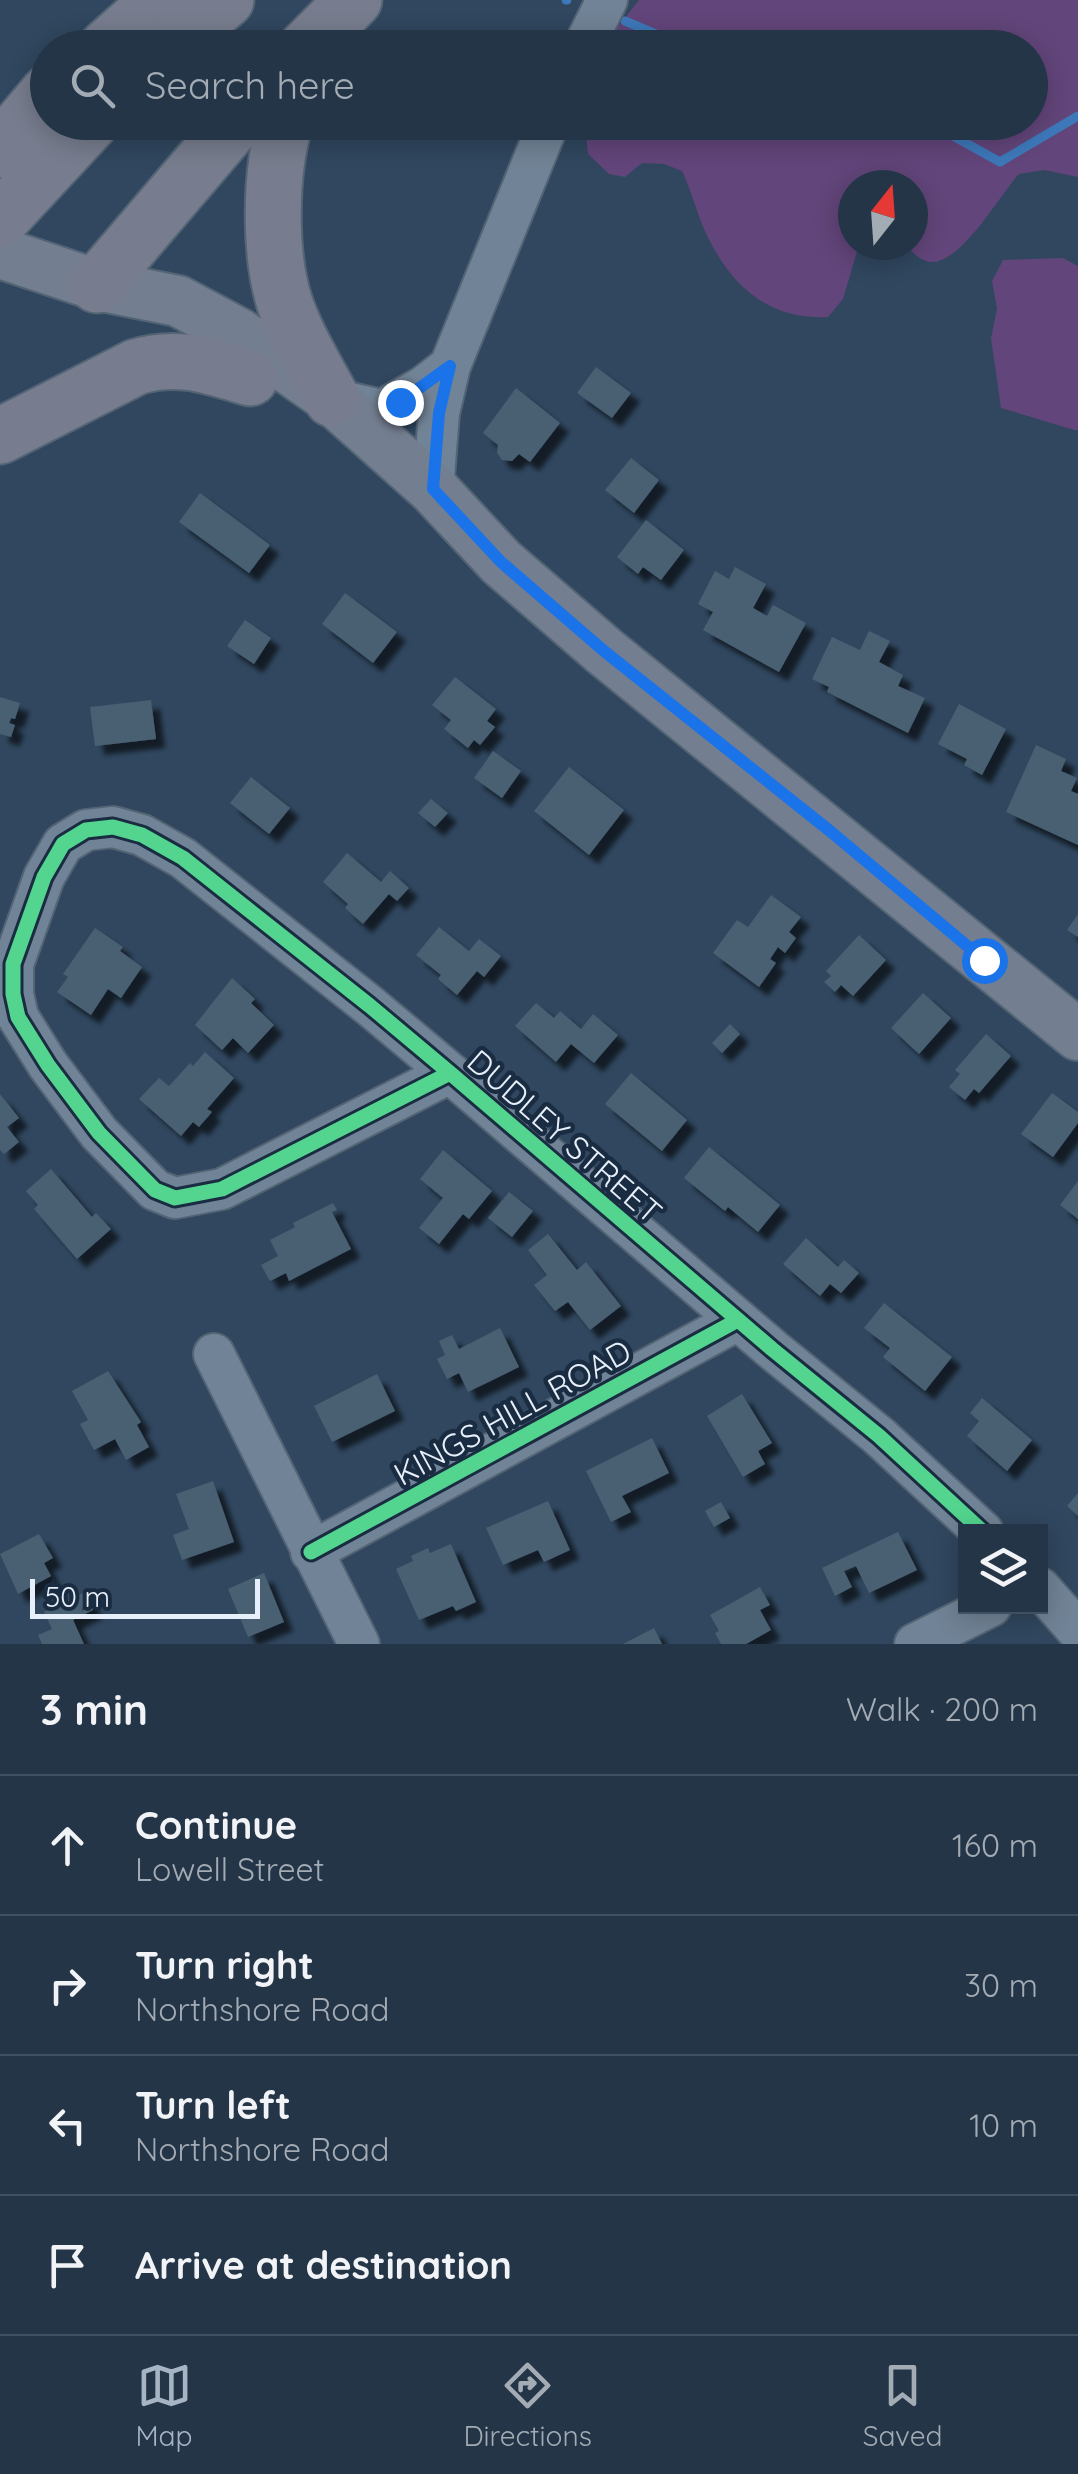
<!DOCTYPE html>
<meta charset="utf-8">
<style>
body{margin:0;font-family:Quicksand,sans-serif;background:#2c3d4e;color:#f1f3f6}
.controls{position:absolute;right:30px;bottom:30px;display:grid;overflow:hidden;border-radius:0px;box-shadow:0 5px 25px #0003}
.controls button{width:90px;height:90px;display:grid;place-items:center;padding:0;border:0;border-bottom:2px solid #415060;background:#243547;color:#f1f3f6;font:50px sans-serif}
.compass{position:absolute;left:838px;top:170px;width:90px;height:90px;border-radius:50%;background:#243547;box-shadow:0 5px 25px #0003;rotate:17deg}
.scale{position:absolute;left:30px;bottom:25px;width:230px;box-sizing:border-box;padding-left:10px;border:5px solid #e6effa;border-top:0;font-size:28px;line-height:35px;white-space:nowrap;color:#e6effa;-webkit-text-stroke:8px #1a2c41;paint-order:stroke}
.stop{position:absolute;width:30px;height:30px;margin:-22px;border:8px solid #1a73e8;border-radius:50%;background:#fff}
.stop.end{background:#1a73e8;border-color:#fff;box-shadow:0 2px 10px #0008}
.list{margin:0;padding:0;list-style:none}
h2{display:flex;justify-content:space-between;align-items:center;height:130px;margin:0;padding:0 40px;font-size:42px}
h2 small{font-size:32px;font-weight:400;color:#a3abb4}
.list li{display:grid;grid-template-columns:65px 1fr auto;gap:30px;align-items:center;box-sizing:border-box;height:140px;padding:0 40px;border-top:2px solid #415060}
.list b{display:block;font-size:38px;white-space:nowrap}
.list p{margin:0;font-size:32px;white-space:nowrap;color:#a3abb4}
.list em{font-size:32px;font-style:normal;color:#a3abb4}
.icon{flex:none;width:55px;height:55px;fill:none;stroke:currentColor;stroke-width:2;stroke-linecap:round;stroke-linejoin:round}
.map{position:relative;flex:none;width:1078px;height:1644px;overflow:hidden}
.search{position:absolute;background:#243547;box-shadow:0 5px 25px #0003;left:30px;right:30px;top:30px;height:110px;display:flex;align-items:center;gap:25px;box-sizing:border-box;padding:0 35px;border-radius:55px;color:#a3abb4;font-size:38px}
.sheet{height:690px;background:#243547}
nav{display:flex;justify-content:space-around;align-items:center;box-sizing:border-box;height:140px;border-top:2px solid #415060;background:#243547;font-size:28px;color:#a3abb4}
nav a{display:grid;justify-items:center;gap:5px}
nav .on{color:#a6b4c4}
.map>svg:first-child{display:block}
.green{fill:#62457a}
.lines{fill:none;stroke-linecap:round;stroke-linejoin:round}
.stream{stroke:#3d78b9;stroke-width:9}
.building{fill:#486072;filter:url(#shadow)}
.minor-casing{stroke:#536475;stroke-width:44}
.major-casing{stroke:#536475;stroke-width:54}
.highway-casing{stroke:#536475;stroke-width:59}
.minor{stroke:#718396;stroke-width:40}
.major{stroke:#737e90;stroke-width:50}
.highway{stroke:#777d8e;stroke-width:55}
.cycleway-casing{stroke:#1a2c41;stroke-width:21}
.cycleway{stroke:#53d58f;stroke-width:15}
.route{stroke:#1a73e8;stroke-width:12}
.labels{text-anchor:middle;dominant-baseline:central;stroke-width:9;stroke-linejoin:round;paint-order:stroke}
.street-label{font-size:32px;fill:#e6effa;stroke:#1a2c41}
</style>
<div class="map">
<svg width="1078" height="1644" viewBox="0 0 1078 1644">
<defs>
<filter id="shadow"><feDropShadow dx="9" dy="9" stdDeviation="2.5" flood-color="#0009"/></filter>
</defs>
<rect width="100%" height="100%" fill="#30475f"/>
<g class="green">
<path d="M639 0H1078V177L1044 170 1019 174C999 196 962 263 931 262 920 261 913 252 905 245H913V185H853V245H859L843 299 828 317C766 320 728 283 704 229 696 210 691 190 682 171L664 164 642 163 625 177 609 174 588 154 585 123 1030 122V48L608 47 617 28Z"/>
<path d="M1063 258 1078 266V430H1074L1001 408 991 338 997 309 992 281 1003 260Z"/>
</g>
<g class="lines">
<g class="stream">
<path d="M566 0H567"/>
<path d="M625 21 689 48"/>
<path d="M928 122 1000 162 1078 116"/>
</g>
</g>
<g class="building">
<path d="M596 367 631 393 612 418 577 393Z"/>
<path d="M516 388 560 423 530 462 519 454 512 461 502 460 497 453 498 445 483 433Z"/>
<path d="M631 458 659 480 634 513 605 490Z"/>
<path d="M200 493 270 545 249 573 179 522Z"/>
<path d="M646 520 684 550 661 580 643 567 638 574 617 557Z"/>
<path d="M735 567 766 584 753 608 767 616 773 605 806 623 779 672 703 630 713 612 698 604 715 571 729 579Z"/>
<path d="M345 593 397 632 373 663 322 624Z"/>
<path d="M245 620 271 638 254 664 227 646Z"/>
<path d="M869 631 890 641 879 662 903 675 898 686 925 698 908 733 827 692 829 687 812 679 832 637 860 650Z"/>
<path d="M455 677 496 709 487 721 495 727 480 745 474 740 468 748 444 729 451 720 432 705Z"/>
<path d="M0 697 20 703 15 719 11 718 9 723 15 725 11 737 0 734Z"/>
<path d="M151 700 156 739 95 746 90 707Z"/>
<path d="M959 704 1006 729 982 775 964 765 967 759 938 744Z"/>
<path d="M1036 745 1066 759 1061 771 1077 778 1071 791 1078 794V845L1006 812Z"/>
<path d="M493 751 521 771 502 798 474 778Z"/>
<path d="M569 767 624 810 589 855 534 811Z"/>
<path d="M251 777 290 808 269 834 230 803Z"/>
<path d="M431 799 448 813 435 827 418 813Z"/>
<path d="M347 853 381 882 390 871 409 888 397 901 389 894 363 924 345 908 348 904 323 882Z"/>
<path d="M771 895 801 917 789 932 796 938 785 953 778 947 770 959 776 963 759 987 713 953 737 920 748 927Z"/>
<path d="M1078 914V937L1067 930Z"/>
<path d="M439 927 469 951 479 939 501 956 484 977 477 971 457 995 438 979 441 975 416 955Z"/>
<path d="M95 928 123 947 120 951 142 967 121 998 108 989 91 1015 57 992 68 977 63 974Z"/>
<path d="M859 935 886 960 853 996 841 985 835 992 824 982 831 976 826 971Z"/>
<path d="M232 978 255 999 251 1003 274 1025 248 1053 233 1038 222 1050 195 1025Z"/>
<path d="M923 993 951 1018 919 1054 891 1028Z"/>
<path d="M536 1003 554 1018 560 1011 581 1029 593 1014 618 1035 594 1063 571 1044 556 1062 515 1026Z"/>
<path d="M730 1024 740 1034 722 1053 712 1043Z"/>
<path d="M986 1034 1011 1056 979 1093 974 1089 965 1100 949 1087 960 1074 955 1070Z"/>
<path d="M205 1052 234 1078 207 1109 212 1112 199 1127 193 1122 181 1136 139 1099 159 1078 169 1086 190 1063 193 1066Z"/>
<path d="M631 1073 687 1120 662 1151 605 1104Z"/>
<path d="M1052 1093 1078 1112V1123L1053 1157 1021 1134Z"/>
<path d="M0 1094 19 1118 7 1127 19 1142 4 1154 0 1150Z"/>
<path d="M709 1147 780 1205 758 1232 728 1207 725 1211 684 1178Z"/>
<path d="M443 1150 492 1191 469 1219 463 1214 439 1244 419 1228 443 1198 420 1179Z"/>
<path d="M51 1169 92 1217 96 1213 111 1229 77 1259 34 1209 38 1205 26 1191Z"/>
<path d="M1078 1181V1219L1060 1205Z"/>
<path d="M509 1192 533 1211 512 1237 488 1218Z"/>
<path d="M333 1203 337 1210 332 1212 351 1249 289 1281 286 1273 270 1281 261 1265 278 1256 270 1240 295 1227 293 1223Z"/>
<path d="M548 1234 577 1270 586 1262 621 1306 590 1330 568 1302 555 1311 534 1285 547 1275 528 1250Z"/>
<path d="M806 1238 838 1267 844 1260 859 1273 841 1293 830 1284 820 1296 783 1264Z"/>
<path d="M884 1303 952 1357 925 1391 883 1357 890 1348 864 1328Z"/>
<path d="M500 1328 519 1367 468 1392 459 1373 447 1379 437 1359 445 1355 439 1341 452 1335 459 1349Z"/>
<path d="M108 1371 141 1422 137 1425 149 1447 126 1460 115 1439 94 1450 80 1424 88 1420 72 1391Z"/>
<path d="M377 1374 395 1411 332 1442 314 1406Z"/>
<path d="M742 1394 772 1443 758 1451 765 1464 743 1477 707 1416Z"/>
<path d="M982 1398 1032 1440 1007 1471 967 1436 979 1421 970 1413Z"/>
<path d="M652 1438 669 1473 622 1496 631 1512 611 1522 586 1471Z"/>
<path d="M213 1481 234 1542 182 1560 173 1535 189 1529 176 1494Z"/>
<path d="M1078 1493V1516L1067 1506Z"/>
<path d="M548 1501 570 1550 544 1562 538 1550 503 1565 486 1528Z"/>
<path d="M721 1502 730 1518 714 1527 705 1511Z"/>
<path d="M898 1532 917 1570 869 1593 856 1566 844 1571 852 1587 835 1596 822 1568Z"/>
<path d="M39 1534 53 1558 44 1563 51 1576 18 1594 0 1554Z"/>
<path d="M451 1544 476 1602 456 1611 453 1606 419 1620 396 1569 413 1561 411 1556 428 1548 430 1553Z"/>
<path d="M264 1573 284 1622 248 1637 228 1589Z"/>
<path d="M760 1587 770 1605 760 1610 771 1630 746 1644H721L715 1633 719 1631 710 1615Z"/>
<path d="M85 1592 93 1610 73 1620 84 1644H42L38 1635 52 1629 44 1612Z"/>
<path d="M654 1628 662 1644H623Z"/>
</g>
<g class="lines">
<g class="minor-casing">
<g id="minor">
<path d="M583 48 607 0"/>
<path d="M332 399 382 410 423 387 450 366"/>
<path d="M433 489 439 413 450 366 549 122"/>
<path d="M450 1073 222 1189 175 1198 155 1190 99 1133 48 1065 18 1017 13 994V964L44 877 63 844 86 830 113 827 142 835 183 858 370 1006 450 1073 772 1349 879 1436 983 1532"/>
<path d="M214 1354 359 1644"/>
<path d="M311 1552 738 1320"/>
<path d="M1040 1588 1078 1631"/>
<path d="M915 1644 991 1606"/>
</g>
</g>
<g class="major-casing">
<path id="major" d="M0 253 97 285 178 301 238 333 332 399 433 489 501 562 604 651 1078 1035"/>
</g>
<g class="highway-casing">
<g id="highway">
<path d="M106 48 160 0"/>
<path d="M169 48 226 0"/>
<path d="M306 48 354 0"/>
<path d="M285 122C270 172 269 251 284 301 295 335 315 367 332 399"/>
<path d="M0 150 48 93"/>
<path d="M0 220 91 122"/>
<path d="M97 285 236 122"/>
<path d="M0 436 136 367C177 354 210 366 250 378"/>
</g>
</g>
<use href="#minor" class="minor"/>
<use href="#major" class="major"/>
<use href="#highway" class="highway"/>
<g class="cycleway-casing">
<g id="cycleway">
<path d="M450 1073 222 1189 175 1198 155 1190 99 1133 48 1065 18 1017 13 994V964L44 877 63 844 86 830 113 827 142 835 183 858 370 1006 450 1073 772 1349 879 1436 983 1532"/>
<path d="M311 1552 738 1320"/>
</g>
</g>
<use href="#cycleway" class="cycleway"/>
</g>
<g class="lines">
<path class="route" d="M400 402 450 366 439 413 433 489 501 562 604 651 830 831 984 960"/>
</g>
<g class="labels">
<g class="street-label">
<text transform="translate(565 1136) rotate(41)">DUDLEY STREET</text>
<text transform="translate(512 1412) rotate(-29)">KINGS HILL ROAD</text>
</g>
</g>
</svg>
<div class="controls">
<button><svg class="icon" aria-label="layers" viewBox="0 0 24 24"><path d="M12 4l9 5-9 5-9-5zM3 14l9 5 9-5"/></svg></button>
</div>
<svg class="compass" viewBox="-18 -18 36 36"><path d="M0-13l5 13h-10z" fill="#e53935"/><path d="M0 13l5-13h-10z" fill="#a3abb4"/></svg>
<div class="scale">50 m</div>
<div class="stop" style="left:984px;top:960px"></div>
<div class="stop end" style="left:400px;top:402px"></div>
<div class="search"><svg class="icon" aria-label="search" viewBox="0 0 24 24"><circle cx="10" cy="10" r="6"/><path d="M15 15l6 6"/></svg>Search here</div>
</div>
<section class="sheet">
<h2>3 min<small>Walk · 200 m</small></h2>
<ul class="list">
<li><svg class="icon" aria-label="ahead" viewBox="0 0 24 24"><path d="M12 20V5M6 11l6-6 6 6"/></svg><div><b>Continue</b><p>Lowell Street</p></div><em>160 m</em></li>
<li><svg class="icon" aria-label="right" viewBox="0 0 24 24"><path d="M7 20v-9h11M14 6l5 5-5 5"/></svg><div><b>Turn right</b><p>Northshore Road</p></div><em>30 m</em></li>
<li><svg class="icon" aria-label="left" viewBox="0 0 24 24"><path d="M17 20v-9H6M10 6l-5 5 5 5"/></svg><div><b>Turn left</b><p>Northshore Road</p></div><em>10 m</em></li>
<li><svg class="icon" aria-label="arrive" viewBox="0 0 24 24"><path d="M6 21V4h12l-3 4 3 4H6"/></svg><div><b>Arrive at destination</b></div></li>
</ul>
</section>
<nav>
<a class="on"><svg class="icon" aria-label="map" viewBox="0 0 24 24"><path d="M3 6l6-2 6 2 6-2v14l-6 2-6-2-6 2zM9 4v14M15 6v14"/></svg>Map</a>
<a><svg class="icon" aria-label="directions" viewBox="0 0 24 24"><path d="M12 3l9 9-9 9-9-9zM9 14v-3h6M13 9l2 2-2 2"/></svg>Directions</a>
<a><svg class="icon" aria-label="saved" viewBox="0 0 24 24"><path d="M7 4h10v16l-5-4-5 4z"/></svg>Saved</a>
</nav>
